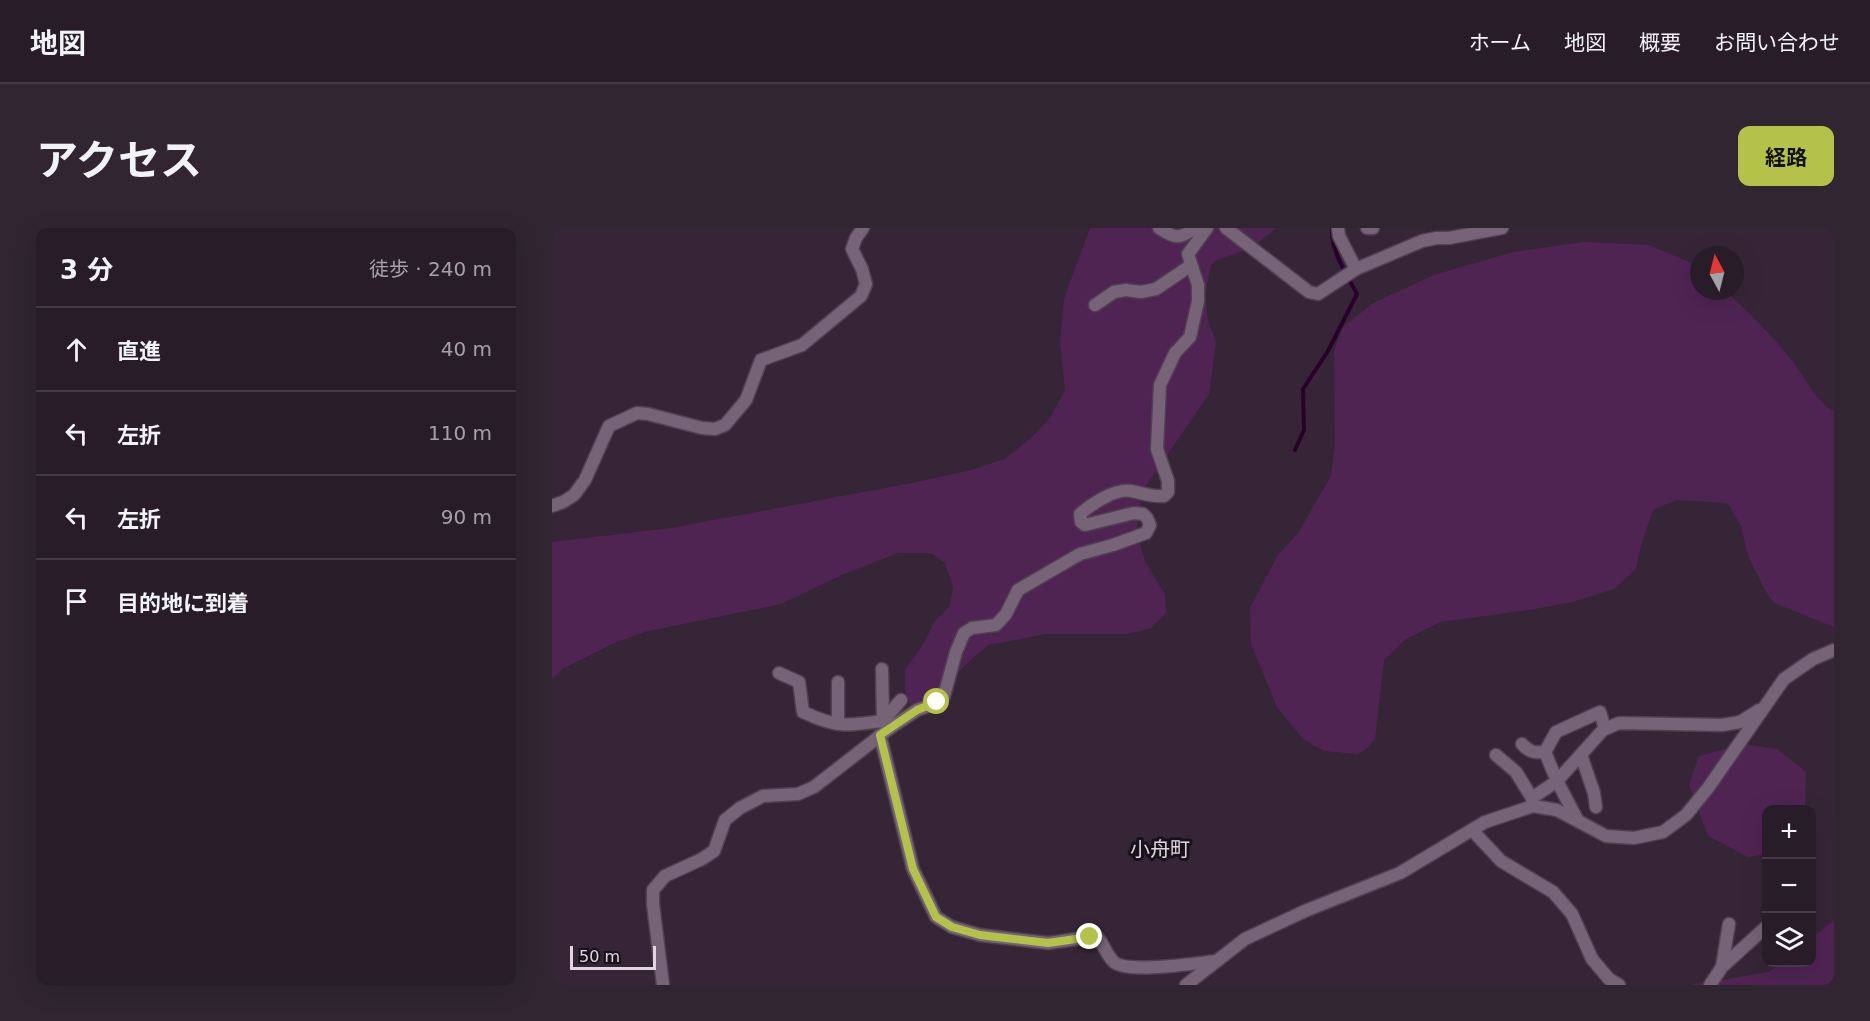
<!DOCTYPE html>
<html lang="ja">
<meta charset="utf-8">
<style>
body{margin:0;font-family:"DejaVu Sans","Noto Sans JP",sans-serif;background:#302531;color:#f1f3f6}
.controls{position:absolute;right:18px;bottom:18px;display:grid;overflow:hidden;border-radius:12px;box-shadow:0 6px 24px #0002}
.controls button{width:54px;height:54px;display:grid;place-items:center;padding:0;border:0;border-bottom:2px solid #443a46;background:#281c29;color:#f1f3f6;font:30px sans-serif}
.compass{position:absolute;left:1138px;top:18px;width:54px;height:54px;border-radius:50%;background:#281c29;box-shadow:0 6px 24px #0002;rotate:353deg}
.scale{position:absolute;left:18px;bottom:15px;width:86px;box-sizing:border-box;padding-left:6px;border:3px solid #e0d5e0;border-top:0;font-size:16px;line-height:21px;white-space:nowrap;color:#e0d5e0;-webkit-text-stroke:4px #191119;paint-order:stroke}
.stop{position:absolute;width:18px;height:18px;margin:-14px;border:4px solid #b5c249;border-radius:50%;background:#fff}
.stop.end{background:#b5c249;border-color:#fff;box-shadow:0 2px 6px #0008}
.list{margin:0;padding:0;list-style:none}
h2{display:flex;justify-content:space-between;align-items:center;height:78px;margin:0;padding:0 24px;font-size:26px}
h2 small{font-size:20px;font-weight:400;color:#a5a1a8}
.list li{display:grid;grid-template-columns:39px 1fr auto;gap:18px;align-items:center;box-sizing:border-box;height:84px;padding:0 24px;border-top:2px solid #443a46}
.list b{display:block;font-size:22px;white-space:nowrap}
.list em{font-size:20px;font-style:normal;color:#a5a1a8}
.icon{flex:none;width:33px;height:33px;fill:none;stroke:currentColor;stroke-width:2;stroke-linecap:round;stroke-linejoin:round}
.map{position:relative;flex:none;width:1282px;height:757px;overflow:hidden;border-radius:12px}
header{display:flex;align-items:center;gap:36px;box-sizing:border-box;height:84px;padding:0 30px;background:#281c29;border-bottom:2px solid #443a46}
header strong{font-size:28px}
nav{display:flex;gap:33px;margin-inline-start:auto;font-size:21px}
.intro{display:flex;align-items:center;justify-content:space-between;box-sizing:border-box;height:144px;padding:0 36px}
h1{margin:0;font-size:42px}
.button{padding:15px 27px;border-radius:12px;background:#b5c249;color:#111;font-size:21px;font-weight:700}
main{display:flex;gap:36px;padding:0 36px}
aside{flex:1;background:#281c29;border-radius:12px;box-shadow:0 6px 24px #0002}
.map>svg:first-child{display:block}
.green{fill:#4f2453}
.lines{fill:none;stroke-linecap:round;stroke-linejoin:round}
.stream{stroke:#28002b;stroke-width:4}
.minor-casing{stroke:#504150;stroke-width:15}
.minor{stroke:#766377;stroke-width:12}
.route{stroke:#b5c249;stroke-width:8}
.labels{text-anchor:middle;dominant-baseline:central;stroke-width:6;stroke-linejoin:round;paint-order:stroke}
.quarter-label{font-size:20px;fill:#e0d5e0;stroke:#191119}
</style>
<header>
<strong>地図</strong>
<nav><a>ホーム</a><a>地図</a><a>概要</a><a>お問い合わせ</a></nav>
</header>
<div class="intro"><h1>アクセス</h1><a class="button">経路</a></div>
<main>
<aside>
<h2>3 分<small>徒歩 · 240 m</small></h2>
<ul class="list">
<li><svg class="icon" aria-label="ahead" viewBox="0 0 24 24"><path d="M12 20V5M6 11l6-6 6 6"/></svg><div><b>直進</b></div><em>40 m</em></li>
<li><svg class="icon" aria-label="left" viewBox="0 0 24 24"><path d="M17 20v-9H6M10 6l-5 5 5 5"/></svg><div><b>左折</b></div><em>110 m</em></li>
<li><svg class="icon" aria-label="left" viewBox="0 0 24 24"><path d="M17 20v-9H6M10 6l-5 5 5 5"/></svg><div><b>左折</b></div><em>90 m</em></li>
<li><svg class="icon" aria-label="arrive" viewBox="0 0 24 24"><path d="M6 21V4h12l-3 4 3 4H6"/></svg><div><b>目的地に到着</b></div></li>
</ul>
</aside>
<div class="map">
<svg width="1282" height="757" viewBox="0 0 1282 757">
<rect width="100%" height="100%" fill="#362537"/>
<g class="green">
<path d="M538 0H724L700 20 664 32 659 37 653 68 656 92 664 114 657 166 591 262 585 293 586 309 593 334 613 366 614 385 599 400 575 406H493L437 417 424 427 376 474 358 477 353 461V442L370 418 383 393 398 378 401 359 393 335 379 325H346L292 346 229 376 92 404 62 415 12 440 0 451V314L119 300 360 255 420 242 453 231 479 210 498 190 513 162 508 114 512 71Z"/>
<path d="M1031 14 1097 17 1137 34 1147 41V63H1174C1196 84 1219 106 1238 130 1253 149 1262 171 1282 184V399L1222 375 1214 364 1196 328 1189 298 1175 275 1124 272 1101 282 1089 317 1084 341 1062 361 1020 374 983 381 888 394 854 411 832 432 823 511 816 520 806 526 772 523 751 511 725 479 699 416 698 380 726 327 746 305 779 248 783 215 782 123 791 99 821 75 882 47 961 24Z"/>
<path d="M1192 516 1225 521 1254 544 1253 581 1214 582V626L1196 629 1156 608 1137 557 1147 528Z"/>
<path d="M1282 692V757H1138L1217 744 1229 735 1260 734V710Z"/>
</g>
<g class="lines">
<path class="stream" d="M743 222 752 202 751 161 776 123 805 66C794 45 779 24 780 0"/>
<g class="minor-casing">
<g id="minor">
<path d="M607 0C622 10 628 12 642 0"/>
<path d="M674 0 757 64 766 66 804 41 787 8 786 0"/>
<path d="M815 0H821"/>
<path d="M804 41 870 13 885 10H897L950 0"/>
<path d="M543 77 562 64 574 62 589 64 604 61 638 38"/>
<path d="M0 278 11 274 22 267 33 252 57 198 85 185 96 186 150 200 163 201 173 197 194 172 209 132 250 117 309 68 314 56 310 41 300 21 304 10 311 0"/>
<path d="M227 445 247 454 251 484C285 500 295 498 331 493L330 441"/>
<path d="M286 454V496"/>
<path d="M333 495 331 493 349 472"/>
<path d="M328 507 361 641 384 689 400 699 428 707 496 715 538 709 546 710C552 717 555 728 562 734 575 746 644 735 665 733"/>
<path d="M970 516C977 524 982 525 993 524"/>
<path d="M944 527 964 544 980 570"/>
<path d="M1029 527 1042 565 1044 579"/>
<path d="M981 578 980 570 1005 553 993 524 1004 504 1048 484 1053 501"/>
<path d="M1026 593 1005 553 1051 502 1067 495 1170 497 1188 494 1207 482"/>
<path d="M920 602 949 633 1001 664 1020 686 1040 731 1057 751 1067 757"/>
<path d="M1170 739 1177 696"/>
<path d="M111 757 101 676V662L113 648 150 631 162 623 173 592 188 580 211 568 246 566 262 559 338 500 365 482 385 475 392 468 404 424 412 405 420 400 444 397 454 386 466 362 528 326 561 317 594 305 598 297 595 290 591 286 582 285 533 297 529 294 528 286C540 276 563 260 579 263 590 265 600 269 612 268L616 264V253L605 221 608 157 623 125 638 109 646 73V57L636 26 655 0"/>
<path d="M634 757 693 711 753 683 848 645 933 594 981 578 1005 582 1054 608 1082 610 1111 604 1134 587 1156 560 1232 451 1261 431 1282 422"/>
<path d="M1158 757 1170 739 1214 699"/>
</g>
</g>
<use href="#minor" class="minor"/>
</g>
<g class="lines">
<path class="route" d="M385 474 365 482 328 507 361 641 384 689 400 699 428 707 496 715 538 709"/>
</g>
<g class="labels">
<g class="quarter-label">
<text x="608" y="621">小舟町</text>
</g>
</g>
</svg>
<div class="controls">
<button>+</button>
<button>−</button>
<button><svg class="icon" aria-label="layers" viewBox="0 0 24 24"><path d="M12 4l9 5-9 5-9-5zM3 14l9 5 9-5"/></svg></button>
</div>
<svg class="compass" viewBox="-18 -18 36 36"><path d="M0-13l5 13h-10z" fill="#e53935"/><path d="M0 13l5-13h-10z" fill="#a5a1a8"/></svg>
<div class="scale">50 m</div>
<div class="stop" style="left:385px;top:474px"></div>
<div class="stop end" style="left:538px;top:709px"></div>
</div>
</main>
